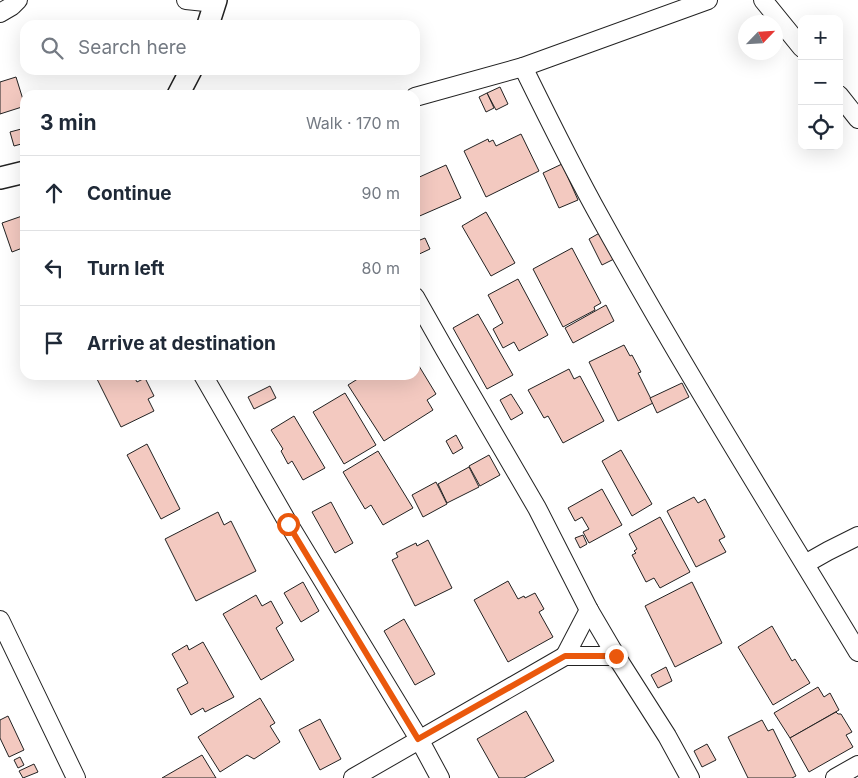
<!DOCTYPE html>
<meta charset="utf-8">
<style>
body{margin:0;font-family:Inter,sans-serif;background:#f6f6f7;color:#1f2937}
.controls{position:absolute;right:15px;top:15px;display:grid;overflow:hidden;border-radius:10px;box-shadow:0 5px 20px #0002}
.controls button{width:45px;height:45px;display:grid;place-items:center;padding:0;border:0;border-bottom:1px solid #e0e1e3;background:#fff;color:#1f2937;font:25px sans-serif}
.compass{position:absolute;left:738px;top:15px;width:45px;height:45px;border-radius:50%;background:#fff;box-shadow:0 5px 20px #0002;rotate:65deg}
.stop{position:absolute;width:15px;height:15px;margin:-11px;border:4px solid #ea580c;border-radius:50%;background:#fff}
.stop.end{background:#ea580c;border-color:#fff;box-shadow:0 1px 5px #0008}
.list{margin:0;padding:0;list-style:none}
h2{display:flex;justify-content:space-between;align-items:center;height:65px;margin:0;padding:0 20px;font-size:21px}
h2 small{font-size:16px;font-weight:400;color:#747a83}
.list li{display:grid;grid-template-columns:32px 1fr auto;gap:15px;align-items:center;box-sizing:border-box;height:75px;padding:0 20px;border-top:1px solid #e0e1e3}
.list b{display:block;font-size:19px;white-space:nowrap}
.list em{font-size:16px;font-style:normal;color:#747a83}
.icon{flex:none;width:28px;height:28px;fill:none;stroke:currentColor;stroke-width:2;stroke-linecap:round;stroke-linejoin:round}
.map{position:relative;flex:none;width:858px;height:778px;overflow:hidden}
.search{position:absolute;background:#fff;box-shadow:0 5px 20px #0002;left:20px;top:20px;width:400px;height:55px;display:flex;align-items:center;gap:12px;box-sizing:border-box;padding:0 18px;border-radius:15px;color:#747a83;font-size:19px}
.panel{position:absolute;background:#fff;box-shadow:0 5px 20px #0002;left:20px;top:90px;width:400px;height:290px;border-radius:15px}
.map>svg:first-child{display:block}
.building{fill:#f3c9c0;stroke:#222}
.lines{fill:none;stroke-linecap:round;stroke-linejoin:round}
.minor-casing{stroke:#222;stroke-width:20}
.tertiary-casing{stroke:#222;stroke-width:24}
.minor{stroke:#fff;stroke-width:18}
.tertiary{stroke:#fff;stroke-width:21}
.route{stroke:#ea580c;stroke-width:6}
</style>
<div class="map">
<svg width="858" height="778" viewBox="0 0 858 778">
<rect width="100%" height="100%" fill="#fff"/>
<g class="building">
<path d="M16 77 25 106 0 114V82Z"/>
<path d="M500 87 508 104 496 110 487 93Z"/>
<path d="M487 93 494 108 486 112 479 97Z"/>
<path d="M25 128V143L14 146 10 132Z"/>
<path d="M521 134 539 171 486 197 464 151 488 139 489 142 493 140 496 146Z"/>
<path d="M562 164 578 200 559 208 543 173Z"/>
<path d="M446 165 461 198 415 218V179Z"/>
<path d="M486 212 515 263 491 276 462 226Z"/>
<path d="M25 215V247L12 252 2 223Z"/>
<path d="M603 231 616 258 602 265 589 239Z"/>
<path d="M425 238 430 249 415 256V242Z"/>
<path d="M572 248 601 303 594 307 595 310 563 327 533 269Z"/>
<path d="M518 279 548 335 519 351 514 342 503 348 493 329 503 323 488 295Z"/>
<path d="M606 305 614 321 573 343 565 328Z"/>
<path d="M478 314 513 375 487 389 453 328Z"/>
<path d="M624 345 630 356 632 355 641 372 638 373 653 403 618 421 589 362Z"/>
<path d="M419 366 436 394 427 400 433 410 384 441 348 385 364 375H415V369Z"/>
<path d="M569 369 574 379 580 376 604 421 563 443 548 416 544 418 528 390Z"/>
<path d="M95 375H133L137 382 145 378 154 396 148 399 154 411 121 427Z"/>
<path d="M682 383 689 397 657 413 650 398Z"/>
<path d="M270 386 276 398 254 409 248 397Z"/>
<path d="M345 393 376 445 344 464 313 412Z"/>
<path d="M511 394 523 413 511 420 500 400Z"/>
<path d="M294 416 325 468 303 480 292 461 288 464 281 451 283 449 271 430Z"/>
<path d="M456 435 463 448 453 454 446 441Z"/>
<path d="M147 444 180 509 161 519 127 455Z"/>
<path d="M621 450 652 504 632 516 602 461Z"/>
<path d="M378 451 413 508 383 525 371 505 365 509 343 472Z"/>
<path d="M489 455 500 475 480 486 469 466Z"/>
<path d="M469 467 479 487 447 503 438 484Z"/>
<path d="M436 482 447 504 423 517 412 495Z"/>
<path d="M602 489 622 525 589 543 583 532 589 529 582 517 575 521 568 508Z"/>
<path d="M694 497 698 503 705 499 725 537 719 540 726 552 696 567 667 511Z"/>
<path d="M331 502 353 543 335 553 312 512Z"/>
<path d="M218 512 224 525 231 521 256 571 196 601 165 539Z"/>
<path d="M660 517 690 572 660 588 654 578 646 582 632 555 636 553 634 551 637 549 629 534Z"/>
<path d="M583 535 587 544 580 548 575 538Z"/>
<path d="M428 540 452 588 415 606 392 560 398 557 396 553 416 543 417 546Z"/>
<path d="M508 581 518 599 524 596 525 598 535 593 544 609 539 612 553 637 508 662 474 600Z"/>
<path d="M303 582 319 611 301 622 284 593Z"/>
<path d="M692 582 722 643 675 667 645 606Z"/>
<path d="M256 595 262 606 271 601 283 623 276 628 294 660 261 680 223 614Z"/>
<path d="M404 619 435 674 415 685 384 631Z"/>
<path d="M772 626 792 661 795 659 810 683 773 705 738 647Z"/>
<path d="M203 642 234 697 205 712 203 708 191 715 177 689 188 683 172 654 187 645 189 650Z"/>
<path d="M666 667 672 681 658 688 651 675Z"/>
<path d="M818 687 824 697 830 693 839 710 790 738 774 713Z"/>
<path d="M260 698 275 723 270 726 280 742 254 759 247 755 220 772 198 737Z"/>
<path d="M526 711 554 761 524 778H499L477 739Z"/>
<path d="M836 712 838 714H841L852 732 846 735 853 747 809 772 790 738Z"/>
<path d="M8 716 24 750 9 757 0 738V720Z"/>
<path d="M320 719 341 759 320 770 299 730Z"/>
<path d="M762 720 768 731 773 729 796 776 792 778H748L728 737Z"/>
<path d="M707 744 716 760 702 767 694 751Z"/>
<path d="M202 755 216 778H162Z"/>
<path d="M20 757 24 765 18 768 14 760Z"/>
<path d="M34 764 38 772 23 778 19 771Z"/>
</g>
<g class="lines">
<g class="minor-casing">
<g id="minor">
<path d="M186 0 215 3"/>
<path d="M763 0 802 48"/>
<path d="M0 13 12 6 18 0"/>
<path d="M523 67C548 118 573 169 601 219 682 366 771 508 858 652"/>
<path d="M839 95 858 119"/>
<path d="M415 97 523 67 708 0"/>
<path d="M415 297 445 350 537 508 589 610 616 656 667 736 690 778"/>
<path d="M203 375 288 523 419 739 440 778"/>
<path d="M805 564 828 551 858 536"/>
<path d="M0 620 76 778"/>
<path d="M565 656 589 610"/>
<path d="M353 778 565 656H616"/>
<path d="M835 778 858 765"/>
</g>
</g>
<g class="tertiary-casing">
<g id="tertiary">
<path d="M208 25 216 0"/>
<path d="M178 95 191 70"/>
<path d="M0 178 25 172"/>
</g>
</g>
<use href="#minor" class="minor"/>
<use href="#tertiary" class="tertiary"/>
</g>
<g class="lines">
<path class="route" d="M288 524 418 739 565 656H616"/>
</g>
</svg>
<div class="controls">
<button>+</button>
<button>−</button>
<button><svg class="icon" aria-label="locate" viewBox="0 0 24 24"><circle cx="12" cy="12" r="6"/><path d="M12 2v4M12 18v4M2 12h4M18 12h4"/></svg></button>
</div>
<svg class="compass" viewBox="-18 -18 36 36"><path d="M0-13l5 13h-10z" fill="#e53935"/><path d="M0 13l5-13h-10z" fill="#747a83"/></svg>
<div class="stop" style="left:288px;top:524px"></div>
<div class="stop end" style="left:616px;top:656px"></div>
<div class="search"><svg class="icon" aria-label="search" viewBox="0 0 24 24"><circle cx="10" cy="10" r="6"/><path d="M15 15l6 6"/></svg>Search here</div>
<section class="panel">
<h2>3 min<small>Walk · 170 m</small></h2>
<ul class="list">
<li><svg class="icon" aria-label="ahead" viewBox="0 0 24 24"><path d="M12 20V5M6 11l6-6 6 6"/></svg><div><b>Continue</b></div><em>90 m</em></li>
<li><svg class="icon" aria-label="left" viewBox="0 0 24 24"><path d="M17 20v-9H6M10 6l-5 5 5 5"/></svg><div><b>Turn left</b></div><em>80 m</em></li>
<li><svg class="icon" aria-label="arrive" viewBox="0 0 24 24"><path d="M6 21V4h12l-3 4 3 4H6"/></svg><div><b>Arrive at destination</b></div></li>
</ul>
</section>
</div>
